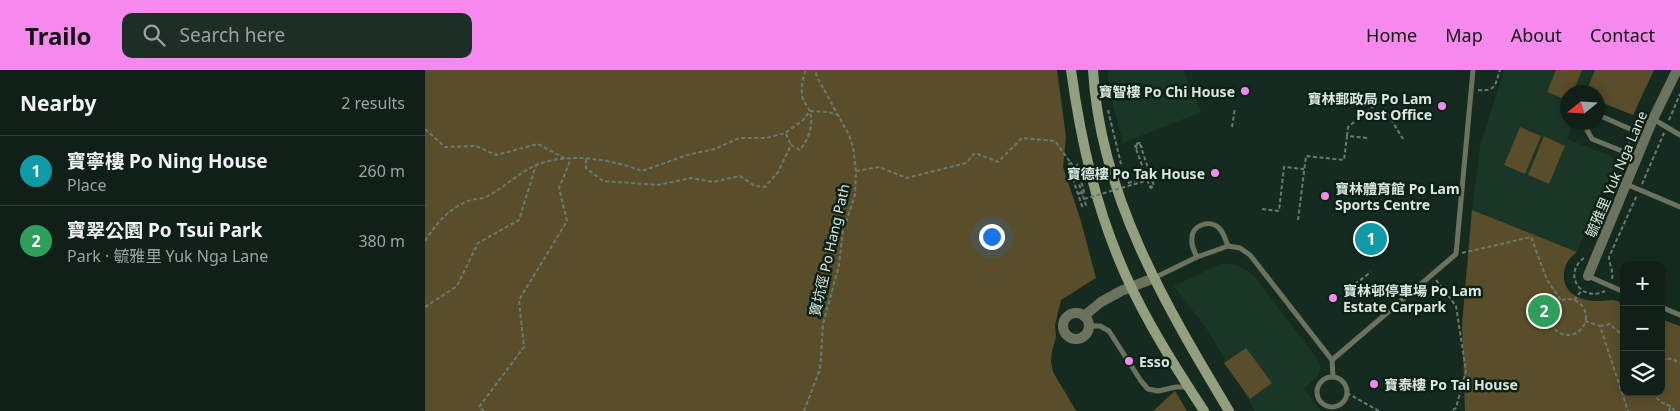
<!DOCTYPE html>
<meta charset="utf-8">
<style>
body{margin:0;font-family:"Noto Sans","Noto Sans TC",sans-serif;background:#1e2d25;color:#f1f3f6}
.controls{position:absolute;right:15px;bottom:15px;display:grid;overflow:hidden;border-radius:10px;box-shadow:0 2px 8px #0003}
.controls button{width:45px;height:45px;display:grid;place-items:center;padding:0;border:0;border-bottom:1px solid #303e37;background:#102018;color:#f1f3f6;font:25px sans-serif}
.compass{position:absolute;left:1135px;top:15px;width:45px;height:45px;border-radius:50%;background:#102018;box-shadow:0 2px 8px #0003;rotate:252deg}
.you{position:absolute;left:566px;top:166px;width:18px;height:18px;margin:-12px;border:4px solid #fff;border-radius:50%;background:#1a73e8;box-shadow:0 0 0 8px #1a73e833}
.badge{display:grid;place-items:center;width:32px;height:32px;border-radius:50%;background:#f689ed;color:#fff;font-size:16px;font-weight:700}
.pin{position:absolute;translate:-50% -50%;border:2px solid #fff;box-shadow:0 1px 5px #0006}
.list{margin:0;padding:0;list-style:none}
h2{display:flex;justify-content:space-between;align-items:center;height:65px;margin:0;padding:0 20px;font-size:21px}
h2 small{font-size:16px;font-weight:400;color:#9ca3a2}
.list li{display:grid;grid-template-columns:32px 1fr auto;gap:15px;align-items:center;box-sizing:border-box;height:70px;padding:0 20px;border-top:1px solid #303e37}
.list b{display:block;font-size:19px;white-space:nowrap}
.list p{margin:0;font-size:16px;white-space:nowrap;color:#9ca3a2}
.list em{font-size:16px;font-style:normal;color:#9ca3a2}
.icon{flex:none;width:28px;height:28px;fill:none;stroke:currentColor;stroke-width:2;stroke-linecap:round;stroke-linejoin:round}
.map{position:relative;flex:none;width:1255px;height:341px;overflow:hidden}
header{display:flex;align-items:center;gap:30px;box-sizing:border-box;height:70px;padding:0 25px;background:#f689ed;color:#111}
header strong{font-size:24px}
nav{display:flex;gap:28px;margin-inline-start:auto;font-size:18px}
.search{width:350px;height:45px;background:#1e2d25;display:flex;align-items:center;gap:12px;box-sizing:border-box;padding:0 18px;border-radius:10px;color:#9ca3a2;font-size:19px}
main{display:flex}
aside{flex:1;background:#102018}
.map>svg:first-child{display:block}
.built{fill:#193626}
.green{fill:#5a4d29}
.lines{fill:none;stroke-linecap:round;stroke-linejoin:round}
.path{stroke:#697b71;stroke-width:2;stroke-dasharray:4 2.5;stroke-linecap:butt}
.lane{stroke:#6b735f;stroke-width:5}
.street{stroke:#6b735f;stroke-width:10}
.secondary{stroke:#939f7e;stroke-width:10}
.path-bridge{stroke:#697b71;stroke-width:2;stroke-dasharray:4 2.5;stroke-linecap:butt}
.poi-dot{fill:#f689ed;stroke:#0d2216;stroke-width:2}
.labels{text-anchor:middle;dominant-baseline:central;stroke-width:5;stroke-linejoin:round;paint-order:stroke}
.poi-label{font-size:14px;font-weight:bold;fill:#dae6de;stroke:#0d2216;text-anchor:start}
.street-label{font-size:14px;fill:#dae6de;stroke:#0d2216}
</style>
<header>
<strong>Trailo</strong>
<div class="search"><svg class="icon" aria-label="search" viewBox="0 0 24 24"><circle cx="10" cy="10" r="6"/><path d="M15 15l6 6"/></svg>Search here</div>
<nav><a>Home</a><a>Map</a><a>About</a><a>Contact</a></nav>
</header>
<main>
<aside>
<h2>Nearby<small>2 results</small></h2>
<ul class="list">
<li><span class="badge" style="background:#0f9aa8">1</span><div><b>寶寧樓 Po Ning House</b><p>Place</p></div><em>260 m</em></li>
<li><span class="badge" style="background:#2e9e5b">2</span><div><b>寶翠公園 Po Tsui Park</b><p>Park · 毓雅里 Yuk Nga Lane</p></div><em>380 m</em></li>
</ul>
</aside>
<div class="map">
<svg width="1255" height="341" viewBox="0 0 1255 341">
<rect width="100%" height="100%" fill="#162b20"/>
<g class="built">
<path d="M682 0H758L776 42 698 73 688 35Z"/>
<path d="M1079 0H1170L1161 22H1142V52L1148 53 1142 69 1186 86 1192 99 1184 116 1176 121 1152 182 1047 140 1055 77Z"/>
<path d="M795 194H807L818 198 829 206 891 287 896 296 893 305 879 319 896 341H830L784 262 749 216Z"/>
</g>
<g class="green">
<path d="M0 0H632L641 67 638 97 655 148 671 208 636 230 630 255 631 267 627 281 626 292 628 302 650 339 652 341H0Z"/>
<path d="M1131 0H1157L1148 22H1142V30L1122 22Z"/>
<path d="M1170 0H1229L1208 45 1173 31 1172 22H1161Z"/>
<path d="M1095 57 1116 66 1100 104 1079 95Z"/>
<path d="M1119 66 1140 76 1124 114 1103 105Z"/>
<path d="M1047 140 1152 182C1143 189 1138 196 1139 209 1141 226 1160 232 1176 231 1180 231 1184 230 1187 230 1191 230 1195 232 1199 234V322H1236V249L1255 256V341H1040L1037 254Z"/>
<path d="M821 278 847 313 825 329 799 293Z"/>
<path d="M750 321 762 341H728Z"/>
</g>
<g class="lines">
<g class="path">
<path d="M1053 20C1071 22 1070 15 1075 0"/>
<path d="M683 40 696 94"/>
<path d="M1244 50 1255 24"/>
<path d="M807 57 810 38"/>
<path d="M1154 58V52"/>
<path d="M0 59 20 77 51 76 71 85 113 74 141 89"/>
<path d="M361 64 366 75"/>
<path d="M922 66 923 57 955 31 978 69"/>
<path d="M715 74 729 116 725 117 710 76Z"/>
<path d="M1203 76 1207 67"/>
<path d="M161 89V98L178 111 233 115 266 108 288 112 315 106 330 116 340 117 353 102 366 75 375 80C383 69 389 56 385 42 383 36 377 31 377 24 376 16 378 7 381 0"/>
<path d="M647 93 643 94 657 136 661 135 658 126"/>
<path d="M431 101 454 97 482 108 541 93 550 83 573 92 597 68 630 71 648 96"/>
<path d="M703 113 721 107"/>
<path d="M1217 114 1239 63"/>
<path d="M652 124 659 122 652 95 654 94"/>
<path d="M837 139 854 141 859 97 879 99"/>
<path d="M873 150 881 86 919 90 922 66 943 68"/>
<path d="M0 171C12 153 21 141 41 132 48 128 56 130 63 126 80 117 93 103 111 95 144 82 185 89 217 101L262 85 290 79 314 68H341L360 63 377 51 385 41 404 42 415 46"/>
<path d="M1037 183 1106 167 1122 210 1136 230"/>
<path d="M1159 188C1137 204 1156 233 1180 221"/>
<path d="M1187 209C1189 201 1184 195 1184 187L1212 125"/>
<path d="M1011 210 1031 236 1041 301 1031 338 1026 341"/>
<path d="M930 214 946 202"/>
<circle cx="1143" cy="247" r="18"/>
<path d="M1149 230 1157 220"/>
<path d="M0 237 32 216 53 173 94 150 111 95"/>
<path d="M1160 251 1175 256 1203 341"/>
<path d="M1175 256 1185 254 1199 267"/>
<path d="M1236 288 1247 289 1255 293"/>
<path d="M1236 295 1241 289"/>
<path d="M1228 322C1232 330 1237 334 1246 336L1250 341"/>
<path d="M922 323 954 341"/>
<path d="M59 341 54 337 99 277 94 230 142 151 134 118 146 89"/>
<path d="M379 341 395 299 398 254 414 195 418 161 430 125 431 101 428 77 424 65 392 7 390 0"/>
<path d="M1244 341 1246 336"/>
</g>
<g class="lane">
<path d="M1172 46 1178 47 1221 66"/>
<path d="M1228 49 1255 65"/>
<path d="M1163 52 1162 60 1167 69 1212 87"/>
<path d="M1201 114 1255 137"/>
<path d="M772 187C769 181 766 175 767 168 767 155 785 149 794 158 799 163 800 169 803 176"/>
<path d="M1163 206 1199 222"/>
<path d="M729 208 772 187 803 176 815 178 825 185 907 290 908 307"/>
<path d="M1236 237 1255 245"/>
<path d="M664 256H675L684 261 716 311 723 319 733 321 751 317H763"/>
<path d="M907 290 1031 184 1048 0"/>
<circle cx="907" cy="322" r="15"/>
</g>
<g class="street">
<path d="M1163 206 1228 49 1252 0"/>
<circle cx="651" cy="256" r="13"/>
<path d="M659 246 676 232 696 221 729 208"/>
</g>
<g class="secondary">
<path d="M646 0C656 72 671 139 701 206 722 253 751 298 779 341"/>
<path d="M668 0C675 125 741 236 804 341"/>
</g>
<g class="path-bridge">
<path d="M712 79 710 74 715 73 717 78"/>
<path d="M648 96 658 126"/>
<path d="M725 116 726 118 729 115"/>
<path d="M659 129 727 109 726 106"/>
</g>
</g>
<g class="poi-dot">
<circle cx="820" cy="21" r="5"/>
<circle cx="1017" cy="36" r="5"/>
<circle cx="790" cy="103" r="5"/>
<circle cx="900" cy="126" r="5"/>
<circle cx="908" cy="228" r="5"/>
<circle cx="704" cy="291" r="5"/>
<circle cx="949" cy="314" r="5"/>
</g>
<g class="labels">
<g class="poi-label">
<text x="810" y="21" text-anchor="end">寶智樓 Po Chi House</text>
<text x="1007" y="28" text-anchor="end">寶林郵政局 Po Lam<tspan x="1007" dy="16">Post Office</tspan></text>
<text x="780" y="103" text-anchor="end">寶德樓 Po Tak House</text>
<text x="910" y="118">寶林體育館 Po Lam<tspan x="910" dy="16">Sports Centre</tspan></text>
<text x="918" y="220">寶林邨停車場 Po Lam<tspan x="918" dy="16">Estate Carpark</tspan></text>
<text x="714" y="291">Esso</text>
<text x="959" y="314">寶泰樓 Po Tai House</text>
</g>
<g class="street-label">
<text transform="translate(1191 104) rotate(-67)">毓雅里 Yuk Nga Lane</text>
<text transform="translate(404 180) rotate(-77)">寶坑徑 Po Hang Path</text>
</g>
</g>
</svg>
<div class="controls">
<button>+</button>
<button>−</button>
<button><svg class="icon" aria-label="layers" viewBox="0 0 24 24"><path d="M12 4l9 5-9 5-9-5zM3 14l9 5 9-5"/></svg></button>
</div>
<svg class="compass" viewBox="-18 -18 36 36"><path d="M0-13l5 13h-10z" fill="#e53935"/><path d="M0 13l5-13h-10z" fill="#9ca3a2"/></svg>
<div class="you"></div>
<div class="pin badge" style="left:946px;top:169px;background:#0f9aa8">1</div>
<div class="pin badge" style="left:1119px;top:241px;background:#2e9e5b">2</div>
</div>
</main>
